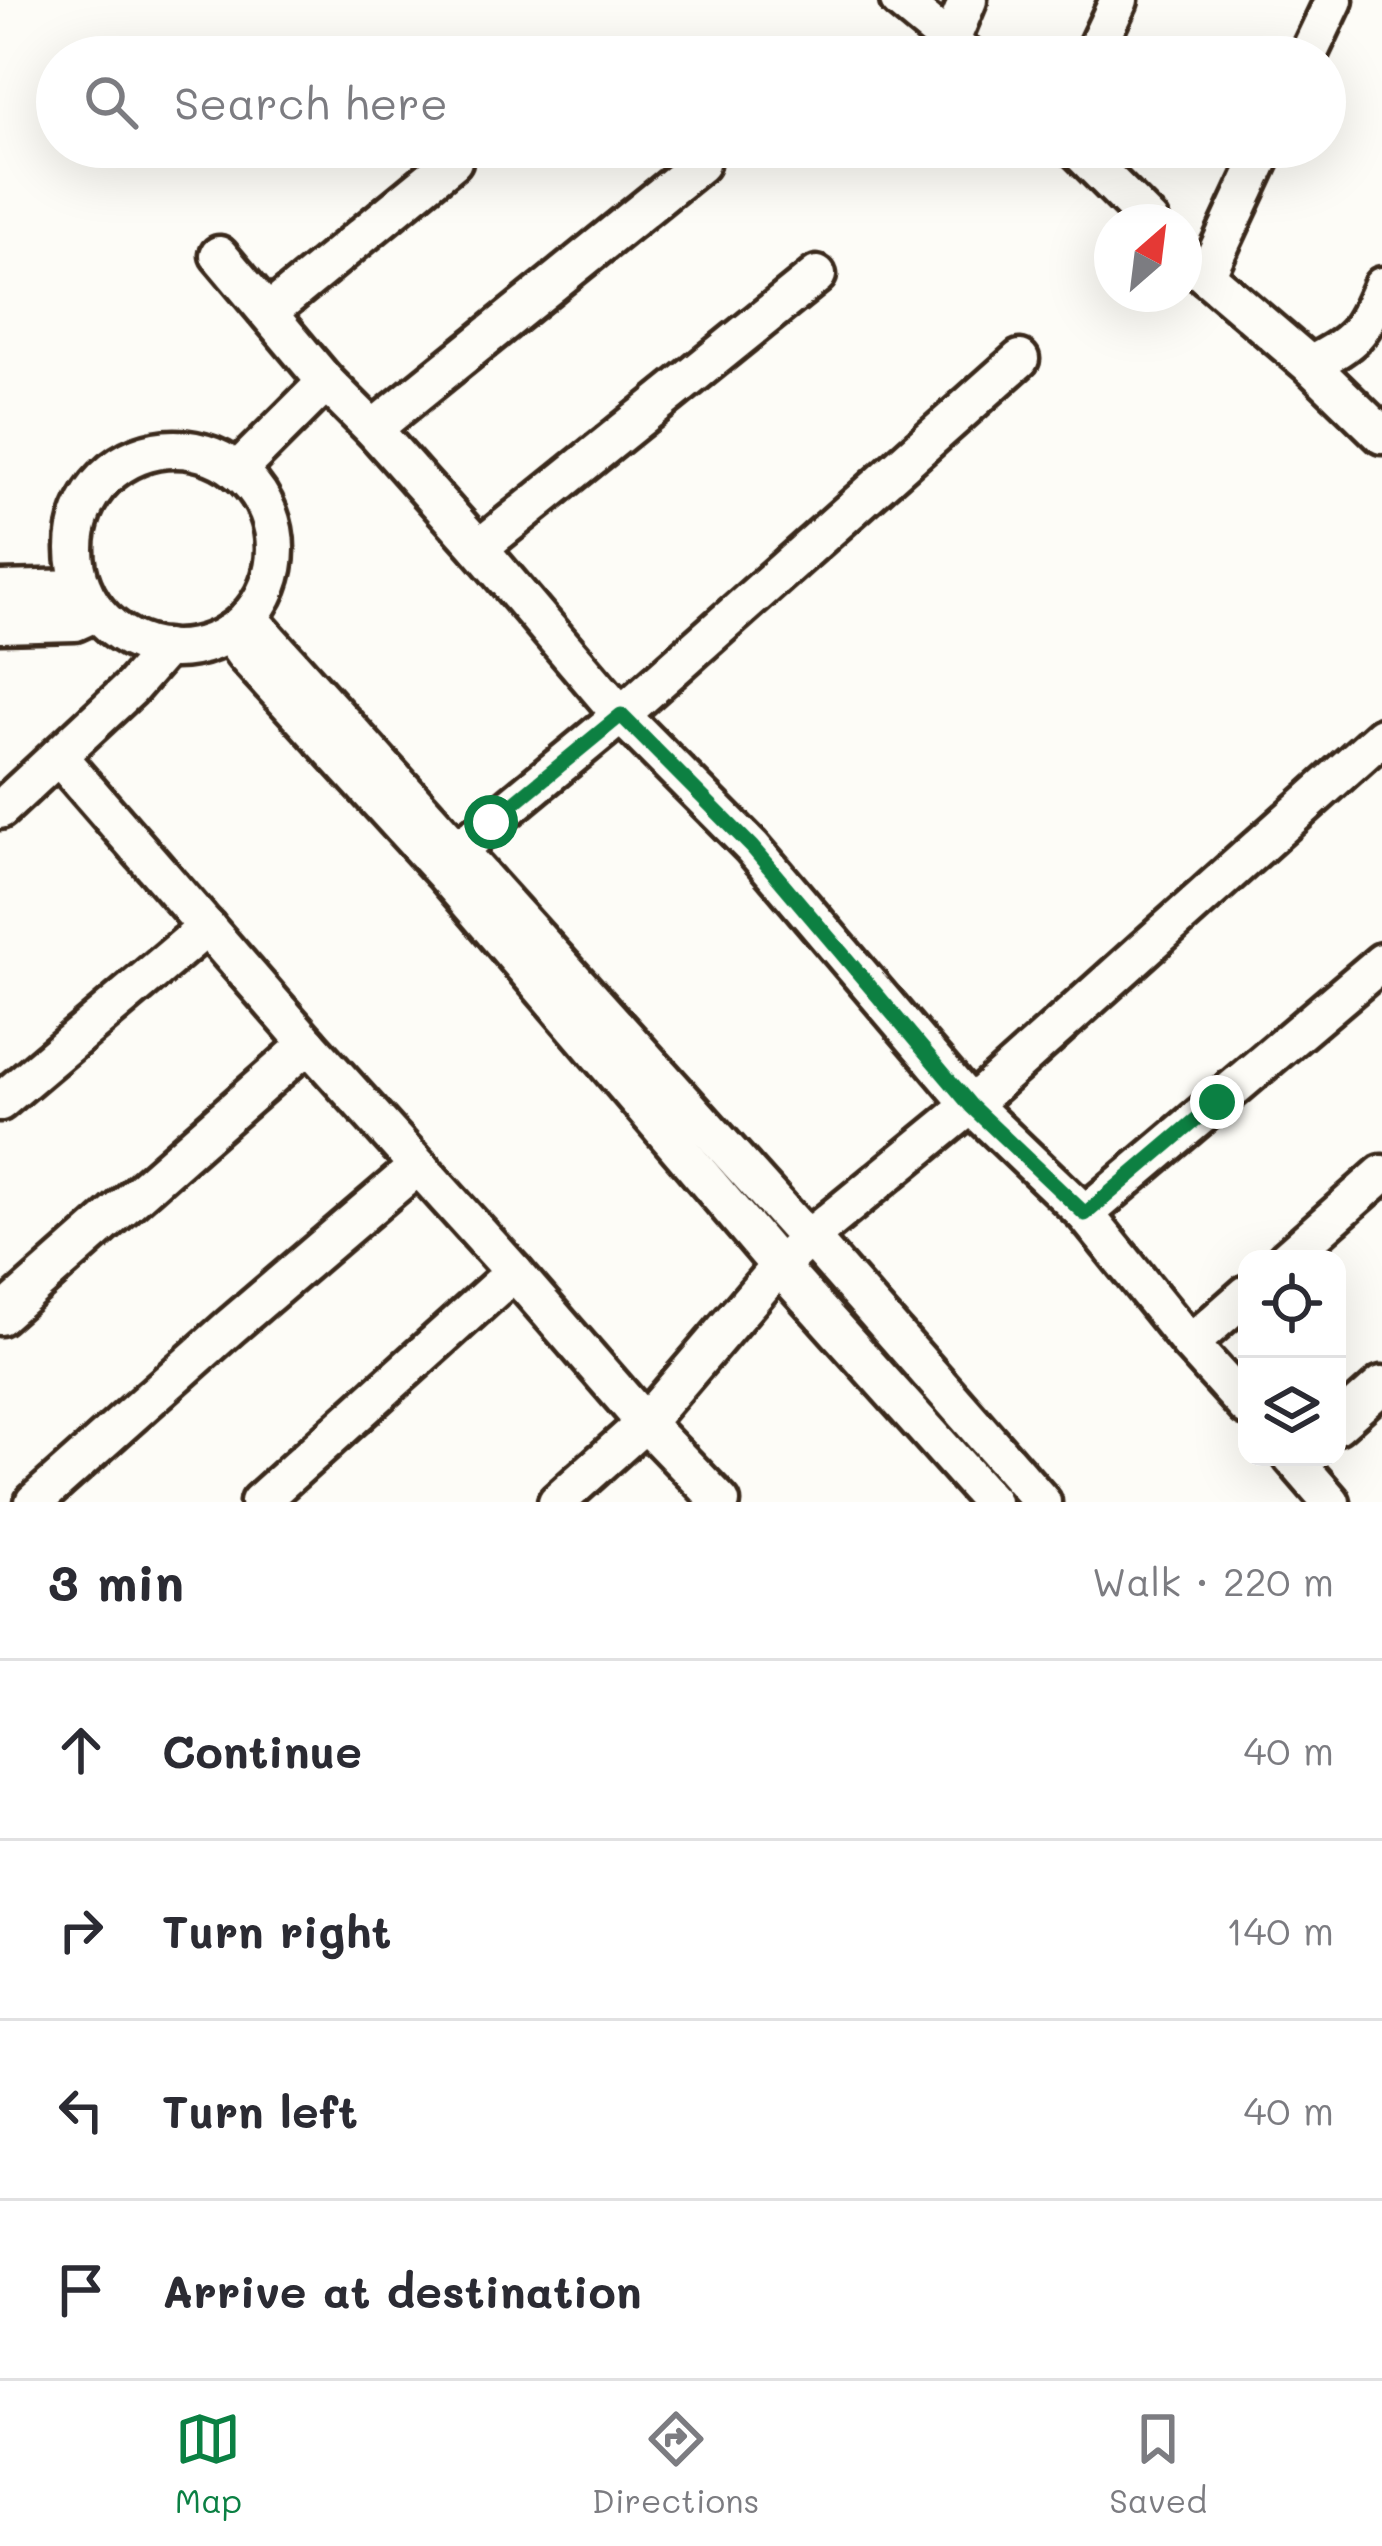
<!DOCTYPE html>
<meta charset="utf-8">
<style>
body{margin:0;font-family:Mali,sans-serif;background:#f7f7f7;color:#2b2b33}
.controls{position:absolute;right:36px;bottom:36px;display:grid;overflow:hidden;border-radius:24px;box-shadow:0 12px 48px #0002}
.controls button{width:108px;height:108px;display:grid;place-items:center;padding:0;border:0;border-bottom:3px solid #e1e1e2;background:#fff;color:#2b2b33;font:60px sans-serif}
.compass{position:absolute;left:1094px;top:204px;width:108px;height:108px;border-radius:50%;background:#fff;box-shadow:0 12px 48px #0002;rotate:28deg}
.stop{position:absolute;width:36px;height:36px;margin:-27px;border:9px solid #0b8043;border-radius:50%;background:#fff}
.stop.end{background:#0b8043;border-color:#fff;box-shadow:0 3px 12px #0008}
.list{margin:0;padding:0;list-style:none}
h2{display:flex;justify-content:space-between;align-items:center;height:156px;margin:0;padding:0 48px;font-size:51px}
h2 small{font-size:39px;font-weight:400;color:#7c7c81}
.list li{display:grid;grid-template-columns:78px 1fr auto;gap:36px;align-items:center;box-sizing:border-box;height:180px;padding:0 48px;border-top:3px solid #e1e1e2}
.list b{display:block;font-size:45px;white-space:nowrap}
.list em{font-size:39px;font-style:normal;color:#7c7c81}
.icon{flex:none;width:66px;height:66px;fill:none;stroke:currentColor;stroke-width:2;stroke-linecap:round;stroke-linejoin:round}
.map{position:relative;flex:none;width:1382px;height:1502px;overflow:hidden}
.search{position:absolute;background:#fff;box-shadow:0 12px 48px #0002;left:36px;right:36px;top:36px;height:132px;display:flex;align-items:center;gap:30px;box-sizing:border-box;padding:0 42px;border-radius:66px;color:#7c7c81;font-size:45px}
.sheet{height:876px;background:#fff}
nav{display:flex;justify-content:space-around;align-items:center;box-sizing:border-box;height:168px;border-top:3px solid #e1e1e2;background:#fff;font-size:33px;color:#7c7c81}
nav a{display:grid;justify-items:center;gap:6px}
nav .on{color:#0b8043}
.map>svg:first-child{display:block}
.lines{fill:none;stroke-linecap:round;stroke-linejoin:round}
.minor-casing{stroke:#3b2a1e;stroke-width:45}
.minor{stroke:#fdfcf7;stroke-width:36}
.route{stroke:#0b8043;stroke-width:15}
</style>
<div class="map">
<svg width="1382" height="1502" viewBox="0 0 1382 1502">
<rect width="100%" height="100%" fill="#fdfcf7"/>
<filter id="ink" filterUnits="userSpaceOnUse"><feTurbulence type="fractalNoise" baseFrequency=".00833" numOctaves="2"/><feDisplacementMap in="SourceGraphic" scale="24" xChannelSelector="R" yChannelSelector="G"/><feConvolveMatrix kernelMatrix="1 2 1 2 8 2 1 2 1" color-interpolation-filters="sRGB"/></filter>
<g filter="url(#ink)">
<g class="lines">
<g class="minor-casing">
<g id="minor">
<path d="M899 0 968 57"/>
<path d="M950 43 968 0"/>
<path d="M1092 57 1119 0"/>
<path d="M1307 57 1334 0"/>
<path d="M1075 147 1150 222"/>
<path d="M219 255 326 382 373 429 479 548 621 715 752 847 971 1105 1085 1214 1190 1344 1247 1407"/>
<path d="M1184 257 1310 365 1382 435"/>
<path d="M1206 276 1266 147"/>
<path d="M269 312 453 161"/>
<path d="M1310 365C1357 340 1361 335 1382 286"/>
<path d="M373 429 700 164"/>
<circle cx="175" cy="549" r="100"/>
<path d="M237 471 326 382"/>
<path d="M479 548 817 275"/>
<path d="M0 590 82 588"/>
<path d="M248 617 795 1225 810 1237 1042 1502"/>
<path d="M0 624 75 622 97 612"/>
<path d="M229 633 244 654 443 872 779 1266 991 1502"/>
<path d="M58 756 308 1044 514 1272 645 1423 721 1502"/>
<path d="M0 810 131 688 166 648"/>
<path d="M459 849 621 715 1020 359"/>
<path d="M0 1102 207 927"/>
<path d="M1085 1214 1382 962"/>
<path d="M1286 1259 1382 1174"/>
<path d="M0 1316 308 1044"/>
<path d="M1190 1344 1247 1294"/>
<path d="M1337 1425 1382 1385"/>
<path d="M1292 1457 1331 1502"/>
<path d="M34 1502 230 1327 418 1166"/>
<path d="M259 1502 514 1272"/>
<path d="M557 1502 645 1423 779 1266 810 1237 971 1105 1382 736"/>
</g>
</g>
<use href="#minor" class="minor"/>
</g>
</g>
<g class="lines" filter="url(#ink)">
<path class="route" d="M491 822 621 715 752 847 971 1106 1085 1214 1217 1102"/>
</g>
</svg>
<div class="controls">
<button><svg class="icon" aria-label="locate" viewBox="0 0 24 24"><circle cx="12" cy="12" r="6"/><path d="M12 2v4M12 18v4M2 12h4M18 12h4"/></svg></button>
<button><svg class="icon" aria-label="layers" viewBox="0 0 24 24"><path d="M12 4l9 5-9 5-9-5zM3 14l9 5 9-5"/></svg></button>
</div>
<svg class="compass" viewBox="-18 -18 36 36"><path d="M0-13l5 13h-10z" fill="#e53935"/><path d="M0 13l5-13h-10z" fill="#7c7c81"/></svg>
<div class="stop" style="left:491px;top:822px"></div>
<div class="stop end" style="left:1217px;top:1102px"></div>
<div class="search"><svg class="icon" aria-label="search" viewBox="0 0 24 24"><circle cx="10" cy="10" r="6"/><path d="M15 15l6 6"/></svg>Search here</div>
</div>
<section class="sheet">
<h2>3 min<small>Walk · 220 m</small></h2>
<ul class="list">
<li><svg class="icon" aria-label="ahead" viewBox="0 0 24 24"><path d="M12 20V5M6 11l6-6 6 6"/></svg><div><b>Continue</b></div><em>40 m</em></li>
<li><svg class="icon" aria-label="right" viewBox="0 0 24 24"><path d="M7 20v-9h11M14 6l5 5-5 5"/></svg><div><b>Turn right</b></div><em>140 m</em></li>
<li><svg class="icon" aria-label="left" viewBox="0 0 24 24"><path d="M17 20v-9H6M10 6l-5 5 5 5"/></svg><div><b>Turn left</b></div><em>40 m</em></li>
<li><svg class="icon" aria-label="arrive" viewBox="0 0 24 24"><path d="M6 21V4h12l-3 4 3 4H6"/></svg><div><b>Arrive at destination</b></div></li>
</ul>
</section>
<nav>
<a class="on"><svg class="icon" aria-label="map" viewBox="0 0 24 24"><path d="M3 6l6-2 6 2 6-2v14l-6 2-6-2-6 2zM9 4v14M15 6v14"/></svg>Map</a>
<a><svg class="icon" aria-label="directions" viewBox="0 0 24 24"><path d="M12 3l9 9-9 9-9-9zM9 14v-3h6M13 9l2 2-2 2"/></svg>Directions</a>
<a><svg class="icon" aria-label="saved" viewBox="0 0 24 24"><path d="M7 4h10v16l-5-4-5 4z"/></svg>Saved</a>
</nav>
